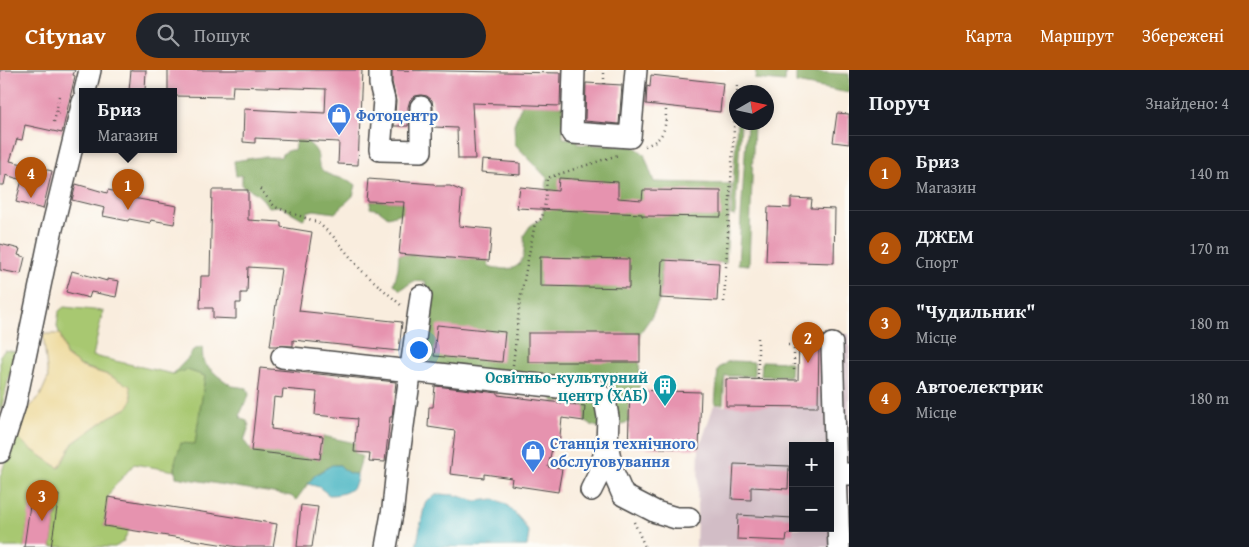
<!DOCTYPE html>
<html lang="uk">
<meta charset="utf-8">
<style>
body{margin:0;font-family:"Gentium Book Plus",serif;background:#20242c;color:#f1f3f6}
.controls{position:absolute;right:15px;bottom:15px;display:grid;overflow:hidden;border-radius:0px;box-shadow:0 2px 12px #0003}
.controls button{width:45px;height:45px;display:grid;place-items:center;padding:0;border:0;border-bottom:1px solid #363941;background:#171b24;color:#f1f3f6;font:25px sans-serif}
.compass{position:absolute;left:729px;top:15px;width:45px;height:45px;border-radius:50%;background:#171b24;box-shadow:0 2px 12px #0003;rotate:81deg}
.you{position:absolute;left:418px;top:279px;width:18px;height:18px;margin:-12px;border:4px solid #fff;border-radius:50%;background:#1a73e8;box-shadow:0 0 0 8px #1a73e833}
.badge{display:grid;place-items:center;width:32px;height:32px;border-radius:50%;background:#b45309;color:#fff;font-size:16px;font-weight:700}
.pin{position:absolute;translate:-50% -41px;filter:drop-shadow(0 1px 2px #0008)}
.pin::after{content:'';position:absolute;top:26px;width:18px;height:15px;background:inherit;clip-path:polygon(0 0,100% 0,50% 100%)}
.popup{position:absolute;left:79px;top:18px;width:98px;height:65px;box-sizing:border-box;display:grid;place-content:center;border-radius:0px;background:#171b24;filter:drop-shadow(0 1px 4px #0005);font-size:16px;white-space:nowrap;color:#9ea1a6}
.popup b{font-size:19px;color:#f1f3f6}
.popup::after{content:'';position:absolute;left:50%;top:100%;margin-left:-10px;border:10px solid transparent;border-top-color:#171b24}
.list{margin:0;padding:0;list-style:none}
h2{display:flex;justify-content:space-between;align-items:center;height:65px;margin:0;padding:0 20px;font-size:21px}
h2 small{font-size:16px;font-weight:400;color:#9ea1a6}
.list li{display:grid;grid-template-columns:32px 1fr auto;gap:15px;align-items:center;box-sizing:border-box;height:75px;padding:0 20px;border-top:1px solid #363941}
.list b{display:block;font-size:19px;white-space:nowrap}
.list p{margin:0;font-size:16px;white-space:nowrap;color:#9ea1a6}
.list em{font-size:16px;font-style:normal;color:#9ea1a6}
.icon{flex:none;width:28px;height:28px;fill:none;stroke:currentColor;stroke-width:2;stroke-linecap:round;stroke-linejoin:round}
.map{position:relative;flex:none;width:849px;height:477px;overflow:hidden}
header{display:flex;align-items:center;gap:30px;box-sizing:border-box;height:70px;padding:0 25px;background:#b45309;color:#fff}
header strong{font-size:24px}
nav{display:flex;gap:28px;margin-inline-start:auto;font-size:18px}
.search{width:350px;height:45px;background:#20242c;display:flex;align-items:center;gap:12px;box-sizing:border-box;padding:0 18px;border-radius:28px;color:#9ea1a6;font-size:19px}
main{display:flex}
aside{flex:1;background:#171b24}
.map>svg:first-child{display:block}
.industrial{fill:#d2bdc6;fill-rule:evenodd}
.green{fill:#a8c871;stroke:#6a7a4e}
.forest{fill:#86ac63;stroke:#586c47}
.sand{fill:#eeda9e;stroke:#8c8264}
.water{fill:#48b5c3;stroke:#3a7077}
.building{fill:#e693af}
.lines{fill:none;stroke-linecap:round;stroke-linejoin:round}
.minor-casing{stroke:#4a4846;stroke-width:24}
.path{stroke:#4a4846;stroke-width:2.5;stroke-dasharray:1 4;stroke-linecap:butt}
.minor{stroke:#fff;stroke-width:21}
.labels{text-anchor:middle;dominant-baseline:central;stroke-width:4.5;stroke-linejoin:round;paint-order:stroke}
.shop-label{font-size:16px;font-weight:bold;fill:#366cbe;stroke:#fdfcf7;text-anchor:start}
.culture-label{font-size:16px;font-weight:bold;fill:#0d838f;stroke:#fdfcf7;text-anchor:end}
</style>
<header>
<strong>Citynav</strong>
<div class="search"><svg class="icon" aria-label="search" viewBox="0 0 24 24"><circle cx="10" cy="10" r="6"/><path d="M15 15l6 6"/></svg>Пошук</div>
<nav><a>Карта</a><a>Маршрут</a><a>Збережені</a></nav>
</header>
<main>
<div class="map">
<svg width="849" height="477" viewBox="0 0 849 477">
<rect width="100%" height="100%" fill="#fdfcf7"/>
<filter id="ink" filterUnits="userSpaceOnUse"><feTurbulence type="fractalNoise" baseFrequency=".02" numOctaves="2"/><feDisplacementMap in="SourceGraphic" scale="10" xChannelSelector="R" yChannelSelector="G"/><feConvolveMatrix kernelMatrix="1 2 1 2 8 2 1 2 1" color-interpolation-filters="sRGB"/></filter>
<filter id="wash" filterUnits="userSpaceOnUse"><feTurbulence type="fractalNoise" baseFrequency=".0096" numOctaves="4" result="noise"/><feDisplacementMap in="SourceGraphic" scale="20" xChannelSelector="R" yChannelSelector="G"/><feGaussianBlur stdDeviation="1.12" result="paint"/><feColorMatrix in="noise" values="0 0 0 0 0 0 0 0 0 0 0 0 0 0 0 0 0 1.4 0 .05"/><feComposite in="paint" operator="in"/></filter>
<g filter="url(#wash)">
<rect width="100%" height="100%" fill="#f9edde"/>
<path class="industrial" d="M799 264H849V477H696L699 379 714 335 726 336V309L798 310ZM793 376H830V458H793Z"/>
<g class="green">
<path d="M64 237 103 241 93 286 173 304 187 300 205 306 195 375 175 392V401L134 394 113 418 108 427 104 456 129 460 123 472 115 477H51L59 426 33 421 24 477H0V407L15 364 28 377 59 398 73 373 109 347 127 338 108 305 79 295 66 285 57 256 59 241Z"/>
<path d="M5 280 15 282 0 344V285Z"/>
</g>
<g class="forest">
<path d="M756 0H786L785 12 755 9Z"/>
<path d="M796 1 849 4V23L796 13Z"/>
<path d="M522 34 563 36V68L577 69V74L635 77 644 84 654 112 731 114 726 193 662 190 660 228 652 246 640 263 639 320H630L629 352C609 357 602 362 584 351L585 336 554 332 544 311 436 297 425 288 423 243 426 212 414 211 400 220 394 214 398 198 399 184 489 191 488 196C519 205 526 194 524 165L530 156 542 148 545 133 547 108 515 74 514 54Z"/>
<path d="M737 53H741L735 146 731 145Z"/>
<path d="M747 53H754L749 195 738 194Z"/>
<path d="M296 70 306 71C310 74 315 78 317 83 319 90 317 95 323 101 333 109 347 107 356 115L353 126 335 143 314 140 307 142V146L303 149 280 136 268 137C262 126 253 120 242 116V105L236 106 234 91 261 87H281L282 84 290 80H294Z"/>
<path d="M371 131 406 132 405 142 388 147 379 140 370 138Z"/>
<path d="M202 277 203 290 206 295 218 306 232 316 247 318 249 325 240 344 241 349 247 351 249 356 244 371 251 380 320 389 323 366 355 373 354 382 362 387 357 404C349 405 345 401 340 395 319 394 307 416 296 430L291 426 176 407 175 392 181 373 195 374 205 306 187 300 173 304 189 287 193 280Z"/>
<path d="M733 291 754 292V306H725L723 334H715L718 299 727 292Z"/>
<path d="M762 291 791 292 790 306H761Z"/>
</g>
<path class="sand" d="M43 264H60L66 285 82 297 108 305 130 316 132 330 127 338 109 347 73 373 59 398 28 377 15 364 30 337 40 326 48 308Z"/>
<g class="water">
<path d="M332 395H340C345 401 349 405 357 404 358 420 344 425 329 425L319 417 308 414 315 405Z"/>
<path d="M437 424 455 425 476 431 494 429 506 434 522 451 529 463 527 476 416 477 425 433Z"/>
</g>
<g id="blocks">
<g class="building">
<path d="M0 0H75L73 5 75 6 62 63 25 55 22 70 17 69 10 91 52 101 43 139 16 132 22 110 6 105 4 115H0Z"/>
<path d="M131 0H146L145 21H129Z"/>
<path d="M168 0H362L358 95 338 94 339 72 255 68V73L243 72 244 39 325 43 326 19 233 16 232 27 173 26V21H168Z"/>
<path d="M392 0 561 3 560 36 472 33 475 89H458L457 58 434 57 433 37 432 30 427 26 421 25 415 26 410 30 408 37V56H394L396 31 392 12Z"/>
<path d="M651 5 723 13 720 42 646 34 647 16 650 17Z"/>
<path d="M586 13 622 15 619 54 585 51Z"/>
<path d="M837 43 849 44V74L833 72Z"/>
<path d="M482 90 520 93V105L481 102Z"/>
<path d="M559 108 618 112V128L642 130 643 120 721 121V147L642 146V144L517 138 520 117 558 121Z"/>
<path d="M368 109 434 114 435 116H450L462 121 459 156 492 159 489 191 399 184 404 132 366 131Z"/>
<path d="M76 114 107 123 108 120 133 125V128L177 136 174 154 151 150 150 153 129 149 128 151 103 146 105 138 72 130Z"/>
<path d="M212 120H248V150L281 152V157L312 162 299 241 402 252 399 281 293 270V276H270L281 199 248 197 247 223H241V233H236V249L213 248V238H200L201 206H210Z"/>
<path d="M791 128 812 129 811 138 835 139 834 193 766 191 768 137 791 138Z"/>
<path d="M0 174 20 179 18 185 25 187 21 204 0 200Z"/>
<path d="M540 187 629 189V218L540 216Z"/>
<path d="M662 190 719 193 717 231 660 228Z"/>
<path d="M72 201 107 211V209L119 211 116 227 91 222 89 228 66 222Z"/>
<path d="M437 255 505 262 502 292 434 286Z"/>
<rect x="528" y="263" width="112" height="29"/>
<path d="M799 264H819L818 337 726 336V309L798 310Z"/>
<path d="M260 298 396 312 392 347H390L385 392 369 391 370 383 354 382 357 349 315 345 317 322 283 319 282 328 274 327 271 359 323 366 320 389 251 381Z"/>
<path d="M435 316 498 323V325L585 336 584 351 562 348 559 374H553L548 397 562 399 558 422 511 415 512 408 484 404V408L450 404 455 361 428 357 429 337H433Z"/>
<path d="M630 320 701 322 699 379 628 377Z"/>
<path d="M734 394 789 396 788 419 751 417V430L732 429Z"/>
<path d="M32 421 59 425 51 477H24Z"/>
<path d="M108 427 277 454 273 477H238L104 456Z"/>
<path d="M301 435 318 437 312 477H297Z"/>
<path d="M738 445 793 448V464H787L786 471 737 469Z"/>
</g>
</g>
</g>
<g filter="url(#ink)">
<use href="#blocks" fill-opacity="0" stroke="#4a4846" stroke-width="1"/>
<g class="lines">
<g class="minor-casing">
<g id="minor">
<path d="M380 0V14L384 30 380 80 421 81V37"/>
<path d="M574 0 572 63 630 67 636 0"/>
<path d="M85 21 90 0"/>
<path d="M832 274 836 404"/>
<path d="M282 287 596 321 605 330 608 347 607 374 613 402 623 425 656 442 676 448H689"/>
<path d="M0 382 15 335 51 163 83 32"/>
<path d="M591 420 597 408 606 379"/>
<path d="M386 477 393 438 397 399 421 226"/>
<path d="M839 477 836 404H849"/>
</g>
</g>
<g class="path">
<path d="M604 14V0"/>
<path d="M737 22V12"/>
<path d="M59 26 56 43 61 44"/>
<path d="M54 52 56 43"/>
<path d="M645 76C666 69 666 56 666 36"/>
<path d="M260 119 275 137 317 152 332 165 361 200 402 236"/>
<path d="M724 232 736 24"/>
<path d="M788 275H794V303"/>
<path d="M513 295 520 231 535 153 542 148 545 133 547 108 618 85"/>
<path d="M758 309V265"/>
<path d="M634 452 645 477"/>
</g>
<use href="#minor" class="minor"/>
</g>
</g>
<defs>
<g id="shop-pin" transform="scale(1.25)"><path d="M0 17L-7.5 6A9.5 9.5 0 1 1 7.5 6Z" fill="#3f7fe0" stroke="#fdfcf7"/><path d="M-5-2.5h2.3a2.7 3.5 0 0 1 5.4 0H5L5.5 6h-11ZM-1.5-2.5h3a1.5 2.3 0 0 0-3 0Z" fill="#fff"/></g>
<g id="building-pin" transform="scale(1.25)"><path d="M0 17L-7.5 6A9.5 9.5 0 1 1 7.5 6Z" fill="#0f9aa8" stroke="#fdfcf7"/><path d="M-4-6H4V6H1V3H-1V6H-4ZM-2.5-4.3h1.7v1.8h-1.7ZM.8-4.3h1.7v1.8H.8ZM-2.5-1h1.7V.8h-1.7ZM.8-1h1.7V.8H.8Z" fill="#fff"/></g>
</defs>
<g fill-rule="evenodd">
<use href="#shop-pin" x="339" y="45"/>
<use href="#building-pin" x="665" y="316"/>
<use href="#shop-pin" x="533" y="382"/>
</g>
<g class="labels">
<g class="shop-label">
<text x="356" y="45">Фотоцентр</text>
<text x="550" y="373">Cтанція технічного<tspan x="550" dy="18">обслуговування</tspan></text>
</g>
<g class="culture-label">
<text x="648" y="307">Освітньо-культурний<tspan x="648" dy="18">центр (ХАБ)</tspan></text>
</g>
</g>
</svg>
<div class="controls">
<button>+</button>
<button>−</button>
</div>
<svg class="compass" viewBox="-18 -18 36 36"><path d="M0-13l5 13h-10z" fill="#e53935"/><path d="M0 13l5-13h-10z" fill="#9ea1a6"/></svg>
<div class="you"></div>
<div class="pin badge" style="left:128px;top:140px">1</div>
<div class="popup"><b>Бриз</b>Магазин</div>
<div class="pin badge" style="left:808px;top:293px">2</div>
<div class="pin badge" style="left:42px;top:451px">3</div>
<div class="pin badge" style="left:31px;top:128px">4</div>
</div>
<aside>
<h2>Поруч<small>Знайдено: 4</small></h2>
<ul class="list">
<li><span class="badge">1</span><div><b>Бриз</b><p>Магазин</p></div><em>140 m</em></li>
<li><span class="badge">2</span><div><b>ДЖЕМ</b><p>Спорт</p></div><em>170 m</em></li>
<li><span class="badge">3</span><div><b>&quot;Чудильник&quot;</b><p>Місце</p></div><em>180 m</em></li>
<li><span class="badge">4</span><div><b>Автоелектрик</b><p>Місце</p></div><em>180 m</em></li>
</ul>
</aside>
</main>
